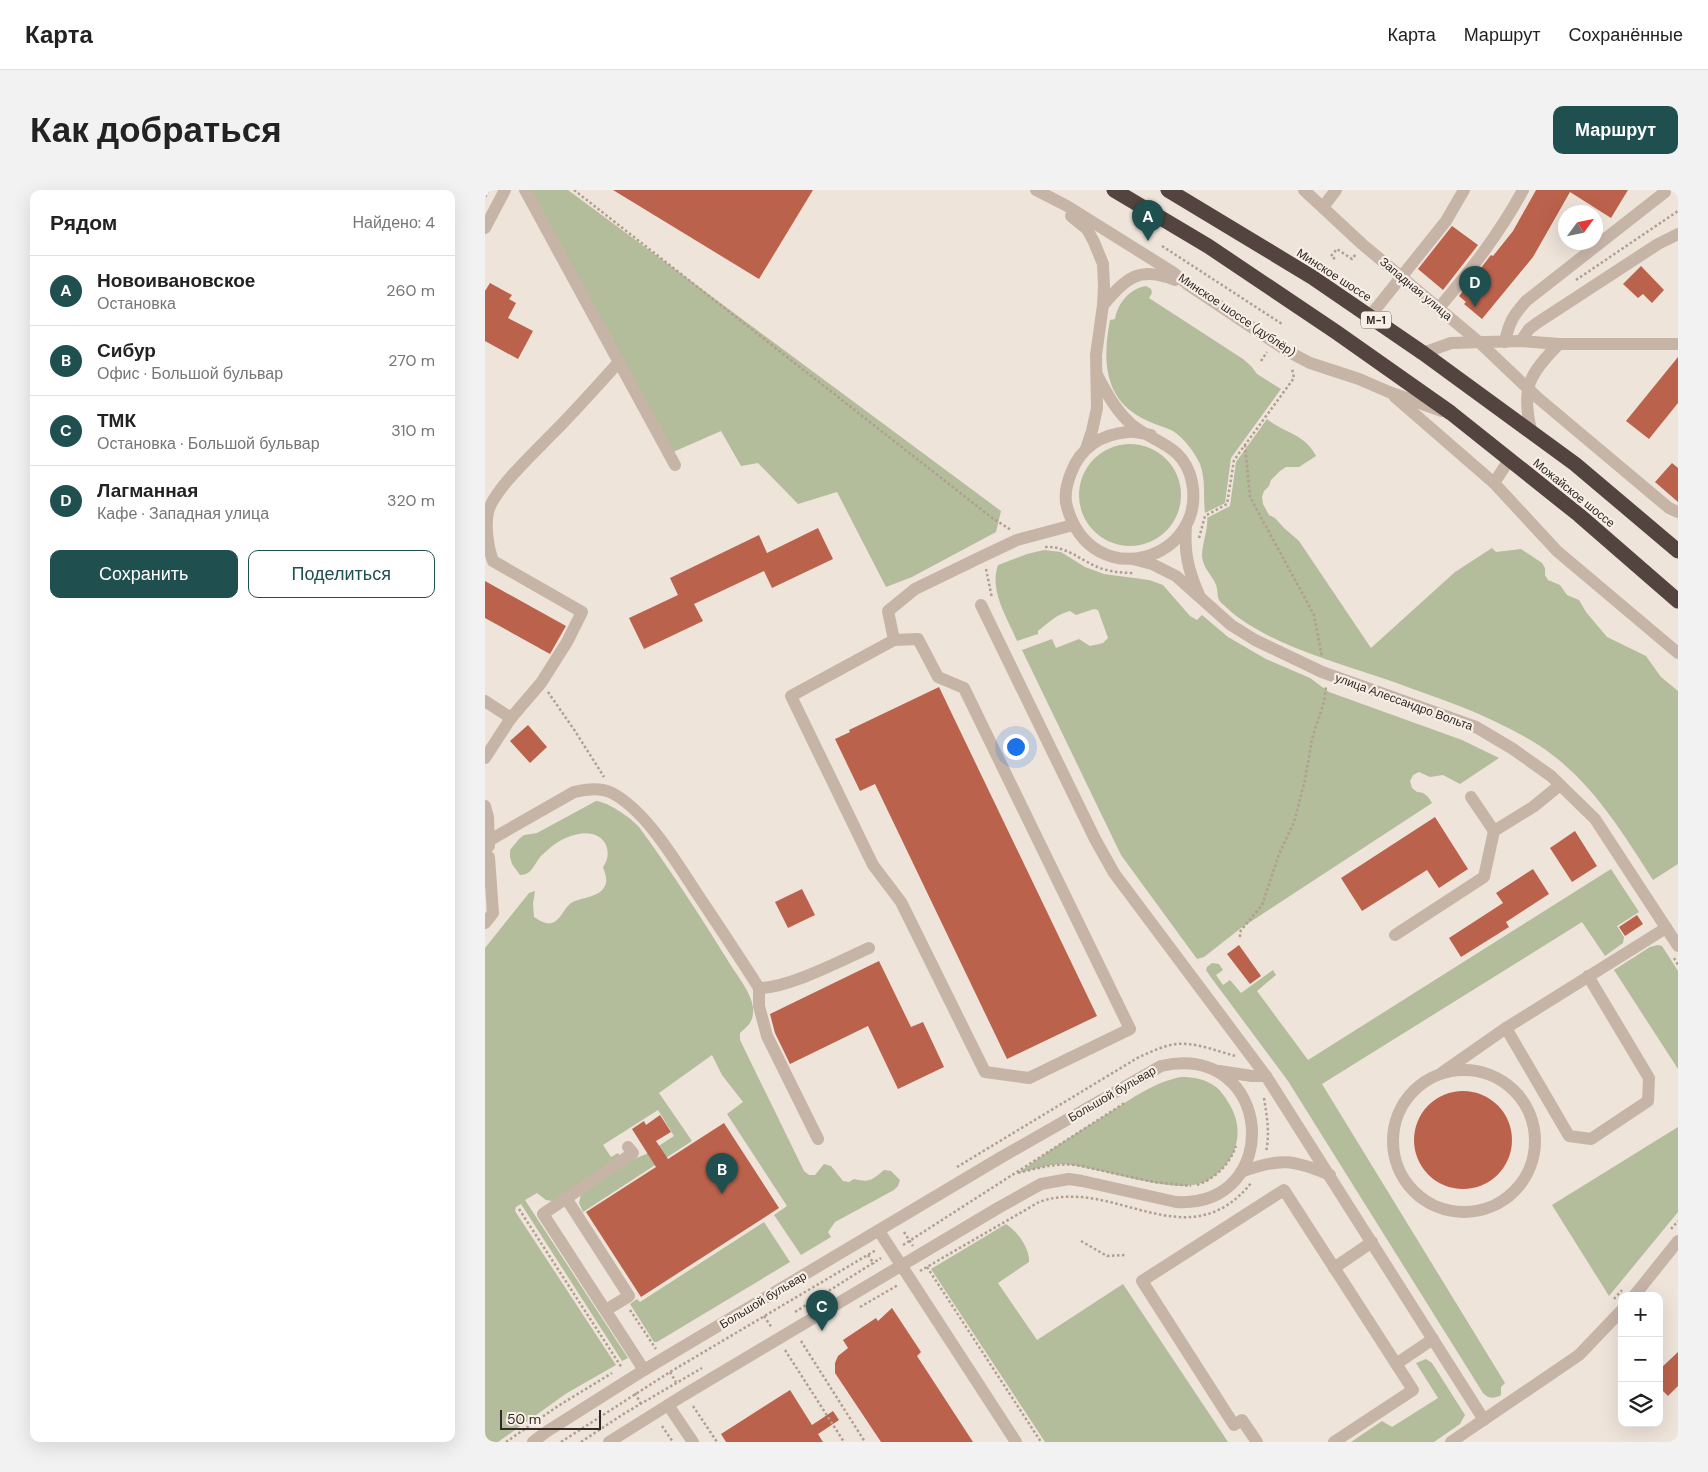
<!DOCTYPE html>
<html lang="ru">
<meta charset="utf-8">
<style>
body{margin:0;font-family:"DM Sans",sans-serif;background:#f2f2f2;color:#222}
.controls{position:absolute;right:15px;bottom:15px;display:grid;overflow:hidden;border-radius:10px;box-shadow:0 5px 20px #0002}
.controls button{width:45px;height:45px;display:grid;place-items:center;padding:0;border:0;border-bottom:1px solid #e0e0e0;background:#fff;color:#222;font:25px sans-serif}
.compass{position:absolute;left:1073px;top:15px;width:45px;height:45px;border-radius:50%;background:#fff;box-shadow:0 5px 20px #0002;rotate:57deg}
.scale{position:absolute;left:15px;bottom:12px;width:101px;box-sizing:border-box;padding-left:5px;border:2px solid #332a27;border-top:0;font-size:14px;line-height:18px;white-space:nowrap;color:#332a27;-webkit-text-stroke:4px #f7eee6;paint-order:stroke}
.you{position:absolute;left:530px;top:556px;width:18px;height:18px;margin:-12px;border:4px solid #fff;border-radius:50%;background:#1a73e8;box-shadow:0 0 0 8px #1a73e833}
.badge{display:grid;place-items:center;width:32px;height:32px;border-radius:50%;background:#204f50;color:#fff;font-size:16px;font-weight:700}
.pin{position:absolute;translate:-50% -41px;filter:drop-shadow(0 1px 2px #0008)}
.pin::after{content:'';position:absolute;top:26px;width:18px;height:15px;background:inherit;clip-path:polygon(0 0,100% 0,50% 100%)}
.list{margin:0;padding:0;list-style:none}
h2{display:flex;justify-content:space-between;align-items:center;height:65px;margin:0;padding:0 20px;font-size:21px}
h2 small{font-size:16px;font-weight:400;color:#767676}
.list li{display:grid;grid-template-columns:32px 1fr auto;gap:15px;align-items:center;box-sizing:border-box;height:70px;padding:0 20px;border-top:1px solid #e0e0e0}
.list b{display:block;font-size:19px;white-space:nowrap}
.list p{margin:0;font-size:16px;white-space:nowrap;color:#767676}
.list em{font-size:16px;font-style:normal;color:#767676}
.actions{display:flex;gap:10px;padding:15px 20px}
.actions a{flex:1;padding:11px 0;border:1px solid #204f50;border-radius:10px;text-align:center;font-size:18px;color:#204f50}
.actions .main{background:#204f50;color:#fff}
.icon{flex:none;width:28px;height:28px;fill:none;stroke:currentColor;stroke-width:2;stroke-linecap:round;stroke-linejoin:round}
.map{position:relative;flex:none;width:1193px;height:1252px;overflow:hidden;border-radius:10px}
header{display:flex;align-items:center;gap:30px;box-sizing:border-box;height:70px;padding:0 25px;background:#fff;border-bottom:1px solid #e0e0e0}
header strong{font-size:24px}
nav{display:flex;gap:28px;margin-inline-start:auto;font-size:18px}
.intro{display:flex;align-items:center;justify-content:space-between;box-sizing:border-box;height:120px;padding:0 30px}
h1{margin:0;font-size:35px}
.button{padding:12px 22px;border-radius:10px;background:#204f50;color:#fff;font-size:18px;font-weight:700}
main{display:flex;gap:30px;padding:0 30px}
aside{flex:1;background:#fff;border-radius:10px;box-shadow:0 5px 20px #0002}
.map>svg:first-child{display:block}
.green{fill:#b3bc9b}
.building{fill:#bb624c}
.lines{fill:none;stroke-linecap:round;stroke-linejoin:round}
.path{stroke:#b19e91;stroke-width:2.5;stroke-dasharray:2.5 2.5;stroke-linecap:butt}
.minor{stroke:#c6b4a7;stroke-width:12}
.highway{stroke:#53443f;stroke-width:15}
.labels{text-anchor:middle;dominant-baseline:central;stroke-width:4.5;stroke-linejoin:round;paint-order:stroke}
.shield{fill:#f7eee6;stroke:#6e6560;stroke-width:1}
.shield-label{font-size:11px;font-weight:bold;fill:#332a27}
.street-label{font-size:12px;fill:#332a27;stroke:#f7eee6}
</style>
<header>
<strong>Карта</strong>
<nav><a>Карта</a><a>Маршрут</a><a>Сохранённые</a></nav>
</header>
<div class="intro"><h1>Как добраться</h1><a class="button">Маршрут</a></div>
<main>
<aside>
<h2>Рядом<small>Найдено: 4</small></h2>
<ul class="list">
<li><span class="badge">A</span><div><b>Новоивановское</b><p>Остановка</p></div><em>260 m</em></li>
<li><span class="badge">B</span><div><b>Сибур</b><p>Офис · Большой бульвар</p></div><em>270 m</em></li>
<li><span class="badge">C</span><div><b>ТМК</b><p>Остановка · Большой бульвар</p></div><em>310 m</em></li>
<li><span class="badge">D</span><div><b>Лагманная</b><p>Кафе · Западная улица</p></div><em>320 m</em></li>
</ul>
<div class="actions"><a class="main">Сохранить</a><a>Поделиться</a></div>
</aside>
<div class="map">
<svg width="1193" height="1252" viewBox="0 0 1193 1252">
<rect width="100%" height="100%" fill="#efe4da"/>
<g class="green">
<path d="M46 0H83L516 321 511 342 427 387 401 397 352 302 313 314 273 273 256 276 236 241 188 262Z"/>
<path d="M661 96 666 99 667 103 664 108 758 169 766 176 772 184 796 199 746 268 740 313 720 323C718 307 721 290 715 274 710 263 699 248 688 241 680 237 671 235 663 231 619 212 617 172 625 130L630 129C633 113 644 99 661 96Z"/>
<path d="M782 229C800 244 819 243 831 266L814 277H801L795 281 786 290 784 296 779 301 777 307 778 314 784 325 790 328 799 338 814 351 886 458 970 382 1007 358 1011 362 1036 359 1057 373 1060 378V385L1063 390 1075 395 1082 405 1094 410 1101 422 1122 447 1161 466 1176 487 1193 501V674L1168 690C1136 640 1105 589 1055 556 1030 540 1004 528 977 517 947 506 916 494 885 484 840 469 776 450 742 418 740 416 735 412 734 410 732 406 733 400 731 395 727 385 717 377 717 365 717 356 724 333 722 328L745 316 751 272Z"/>
<circle cx="645" cy="305" r="51"/>
<path d="M559 360 576 362 600 377 619 384 664 390 678 395 705 426 712 430 717 425 743 447 781 469 825 488 844 502 977 550 1014 568 975 594 958 585 945 587 934 582 928 585 925 591 927 598 932 602C940 602 943 606 947 613L756 738 719 767 712 769 636 665 537 460 567 449 571 458 594 449 605 456 618 453 623 448 613 420 609 419 591 425 585 421C572 424 563 433 553 441V444L532 451C522 427 504 401 513 375L542 364Z"/>
<path d="M111 611C123 612 145 627 154 637 186 681 216 727 245 774 253 787 266 802 268 818 269 831 264 835 255 843V850L319 981 324 985H330L339 974 346 976 358 991 364 992 369 989C385 993 387 990 399 980L406 981 415 990 413 996 409 1000 350 1032 343 1042 346 1047 316 1065 289 1025 302 1016 242 924 258 912 237 885 227 865 174 903 207 951 98 1022 94 1013 96 1004 147 970 161 964 189 946 173 920 118 955 126 967 133 963 135 966 67 1011 61 1010 52 1003 40 1010 143 1168 137 1171 36 1014 31 1017 30 1021 131 1175 82 1203 13 1252H0V758L44 703 50 701 48 714 49 727C54 730 61 735 67 733 76 730 79 718 86 713 96 707 114 708 120 696 123 690 120 683 118 677 123 670 124 663 121 655 111 634 80 645 66 657 63 660 60 662 57 665 49 673 48 685 35 685L27 674 25 667V660L34 649 39 645 52 643Z"/>
<path d="M1126 679 1154 722 1132 736 1139 747 1138 753 1120 766 1097 732 837 894 1020 1193 1016 1197V1205C1009 1209 1004 1209 998 1203L803 891 725 786 721 780 722 777 727 773 734 774 738 780 731 785 738 795 745 790 756 803 788 780 791 785 772 801 823 870Z"/>
<path d="M1173 755 1177 756 1193 781V879L1129 780 1165 757Z"/>
<path d="M696 887C709 887 720 889 731 897 736 901 740 907 743 912 757 933 756 959 738 978 731 985 723 992 713 994 682 1003 614 977 578 974L566 975 533 983C563 961 593 942 624 923 646 909 669 892 696 887Z"/>
<path d="M1193 937V1022L1124 1106 1067 1015Z"/>
<path d="M279 1032 305 1072 172 1152H169L145 1114 152 1109 155 1112Z"/>
<path d="M521 1034C532 1041 545 1058 544 1072L513 1093 552 1150 638 1094 743 1252H560L446 1079Z"/>
<path d="M941 1169 947 1173 980 1225 975 1234 949 1252H866L897 1231 907 1237 953 1208 931 1173Z"/>
</g>
<g class="building">
<path d="M128 0H328L274 89Z"/>
<path d="M1051 0H1143L1126 28 1085 2 1048 67 997 129 979 114 981 112 974 106 1006 65 1008 66 1028 41Z"/>
<path d="M967 36 993 55 958 100 933 79Z"/>
<path d="M1156 76 1179 100 1167 113 1158 104 1153 108 1138 94Z"/>
<path d="M5 93 27 105 24 109 31 113 23 128 48 141 33 169 0 151V101Z"/>
<path d="M1193 167V213L1164 249 1141 231Z"/>
<path d="M1187 273 1193 278V312L1170 292Z"/>
<path d="M333 338 348 369 287 398 279 381 209 414 218 431 159 459 144 428 193 405 185 388 274 345 282 363Z"/>
<path d="M0 391 81 436 65 464 0 428Z"/>
<path d="M454 497 612 826 522 869 390 594 375 601 350 549 365 542 364 540Z"/>
<path d="M43 535 62 557 45 573 25 551Z"/>
<path d="M950 627 983 679 954 698 942 680 877 721 856 688Z"/>
<path d="M1090 641 1112 676 1087 692 1065 658Z"/>
<path d="M1048 679 1064 704 1021 732 1024 737 976 767 964 748 1018 713 1011 703Z"/>
<path d="M317 699 330 725 303 738 290 712Z"/>
<path d="M1152 725 1158 734 1140 746 1134 737Z"/>
<path d="M754 755 776 786 765 794 742 764Z"/>
<path d="M394 771 426 837 438 832 459 877 413 899 383 836 305 874 290 843 285 824Z"/>
<circle cx="978" cy="950" r="49"/>
<path d="M175 925 186 942 171 951 183 969 239 933 294 1018 156 1107 101 1022 171 977 147 939 159 931 161 935Z"/>
<path d="M407 1118 436 1162 432 1166 488 1252H396L350 1183V1173L353 1166 363 1158 358 1150 391 1128 393 1131Z"/>
<path d="M1193 1162V1196L1183 1206 1174 1197V1180Z"/>
<path d="M305 1200 327 1235 348 1221 354 1230 333 1244 338 1252H241L236 1244Z"/>
</g>
<g class="lines">
<g class="path">
<path d="M89 0 506 327 526 340"/>
<path d="M0 7 4 0"/>
<path d="M677 56 797 134"/>
<path d="M850 69 846 66 852 59 867 69 871 64"/>
<path d="M1091 90 1193 21"/>
<path d="M776 171 782 162"/>
<path d="M760 255 765 307 829 425 837 467"/>
<path d="M714 348 720 326 742 314 749 270 809 188 807 178"/>
<path d="M560 357C584 356 596 372 618 379 628 382 638 383 649 383"/>
<path d="M501 379 507 408"/>
<path d="M63 502 90 541 119 587"/>
<path d="M755 747V742L758 738 777 715 794 664 809 632 820 590 827 549 839 512 841 497"/>
<path d="M1189 768 1193 775"/>
<path d="M779 908C782 927 785 943 781 962"/>
<path d="M472 977 654 867C666 862 677 856 691 854 710 852 732 861 750 866"/>
<path d="M533 983C553 978 570 973 591 975L669 992 706 996"/>
<path d="M712 995C730 989 745 974 751 956"/>
<path d="M34 1019 137 1178"/>
<path d="M1186 1039 1193 1031"/>
<path d="M419 1042 428 1056"/>
<path d="M596 1051 622 1066 640 1065"/>
<path d="M418 1055 641 912"/>
<path d="M383 1065 389 1074"/>
<path d="M442 1077 556 1252"/>
<path d="M435 1081 554 1012C629 985 702 1073 767 992"/>
<path d="M1129 1109 1137 1100"/>
<path d="M375 1117 413 1095"/>
<path d="M145 1120 171 1159"/>
<path d="M310 1122 396 1068"/>
<path d="M279 1126 287 1138"/>
<path d="M316 1151 380 1252"/>
<path d="M300 1160 359 1252"/>
<path d="M185 1182 191 1192"/>
<path d="M150 1203 156 1214"/>
<path d="M208 1216 232 1252"/>
<path d="M177 1236 188 1252"/>
<path d="M21 1252 73 1216 127 1183"/>
<path d="M76 1252 185 1182 391 1060"/>
<path d="M96 1252 140 1223 217 1178"/>
</g>
<g class="minor">
<path d="M40 0 190 275"/>
<path d="M551 0 582 16 689 83 702 94 804 162 825 173 874 189 904 202 957 221"/>
<path d="M819 0 877 54 994 152 1053 208 1184 318 1193 322"/>
<path d="M838 17 851 0"/>
<path d="M586 26 602 39 609 52 618 74 619 96 618 115 611 165 612 218 607 241 601 259"/>
<path d="M0 38 20 0"/>
<path d="M618 115C641 89 653 75 690 90"/>
<path d="M954 118C985 81 1015 43 1038 0"/>
<path d="M885 126 961 31 979 0"/>
<path d="M1036 151 1044 139 1052 133 1173 54 1193 44"/>
<path d="M1020 152C1024 132 1028 126 1041 111L1180 2"/>
<path d="M938 163 966 153 1036 151 1074 154"/>
<path d="M612 185C622 203 630 220 646 234 670 254 699 254 707 292 722 370 607 405 582 317 579 307 582 293 586 283 595 258 616 244 643 242 650 241 659 244 666 245"/>
<path d="M910 207 1009 293"/>
<path d="M1046 240C1036 198 1044 184 1074 154H1193"/>
<path d="M1024 270 1009 293 1072 361 1193 463"/>
<path d="M701 335C699 362 703 380 714 405"/>
<path d="M648 369 667 374 691 386 746 435 770 450 837 482 991 537 1028 559 1066 586 1110 629 1193 756"/>
<path d="M496 415 610 649 629 683 781 886 999 1230"/>
<path d="M409 450 433 449 453 487 479 498 645 839 544 888 500 882 416 712 388 675 306 506 409 450 403 421 430 399 498 366 532 350 588 335"/>
<path d="M0 511 26 528 0 568"/>
<path d="M26 528 56 493 82 452 97 422 8 371C3 358 0 337 3 322 9 299 51 261 68 243 91 220 112 196 134 172"/>
<path d="M986 607 1009 641"/>
<path d="M0 616 3 627 4 656"/>
<path d="M5 650 89 602C101 599 115 597 127 603 162 621 193 675 215 708 235 738 255 768 274 798V816L282 846 333 949"/>
<path d="M0 664 4 667 8 723 0 733"/>
<path d="M910 745 999 687 1009 641 1048 617 1075 595"/>
<path d="M274 798C304 798 355 771 384 758"/>
<path d="M1021 838 1084 946 1106 949 1163 911 1164 888 1103 786"/>
<circle cx="979" cy="951" r="71"/>
<path d="M734 881 767 886H781"/>
<path d="M958 882 1021 838 1181 738"/>
<path d="M143 957 148 963 58 1024 159 1180"/>
<path d="M756 982C794 968 808 969 845 985"/>
<path d="M81 1008 144 1106 121 1120"/>
<path d="M394 1041 531 1252"/>
<path d="M849 1078 887 1052"/>
<path d="M1149 1106 1193 1051"/>
<path d="M911 1174 948 1149"/>
<path d="M183 1215 208 1252"/>
<path d="M48 1252 61 1242 159 1180 515 968 676 876C789 851 800 1018 691 1012L597 991 584 989 556 994 513 1018 199 1205 124 1252"/>
<path d="M772 1252 757 1230 749 1235 657 1091 799 1000 928 1200 849 1252"/>
<path d="M966 1252 1094 1165 1137 1120"/>
</g>
<g class="highway">
<path d="M629 0 723 56 851 142 966 223 1094 325 1193 411"/>
<path d="M683 0 827 87 938 163 1090 274 1193 361"/>
</g>
</g>
<g class="labels">
<rect class="shield" x="876" y="121.5" width="30" height="17" rx="4"/>
<g class="shield-label">
<text x="891" y="130">М-1</text>
</g>
<g class="street-label">
<text transform="translate(849 85) rotate(33)">Минское шоссе</text>
<text transform="translate(931 99) rotate(40)">Западная улица</text>
<text transform="translate(752 125) rotate(34)">Минское шоссе (дублёр)</text>
<text transform="translate(1089 303) rotate(39)">Можайское шоссе</text>
<text transform="translate(919 512) rotate(20)">улица Алессандро Вольта</text>
<text transform="translate(627 904) rotate(-30)">Большой бульвар</text>
<text transform="translate(278 1110) rotate(-31)">Большой бульвар</text>
</g>
</g>
</svg>
<div class="controls">
<button>+</button>
<button>−</button>
<button><svg class="icon" aria-label="layers" viewBox="0 0 24 24"><path d="M12 4l9 5-9 5-9-5zM3 14l9 5 9-5"/></svg></button>
</div>
<svg class="compass" viewBox="-18 -18 36 36"><path d="M0-13l5 13h-10z" fill="#e53935"/><path d="M0 13l5-13h-10z" fill="#767676"/></svg>
<div class="scale">50 m</div>
<div class="you"></div>
<div class="pin badge" style="left:663px;top:51px">A</div>
<div class="pin badge" style="left:237px;top:1004px">B</div>
<div class="pin badge" style="left:337px;top:1141px">C</div>
<div class="pin badge" style="left:990px;top:117px">D</div>
</div>
</main>
